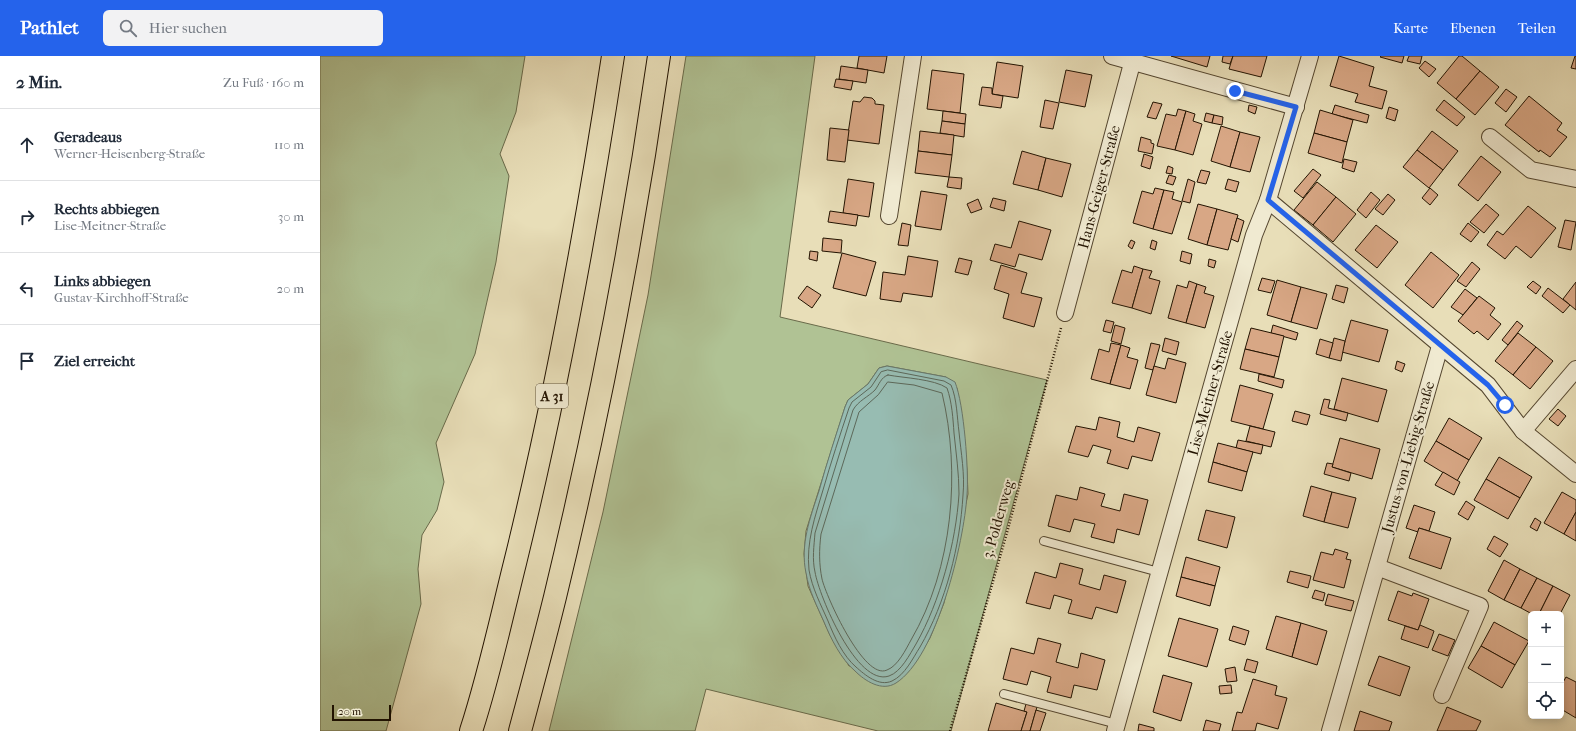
<!DOCTYPE html>
<html lang="de">
<meta charset="utf-8">
<style>
body{margin:0;font-family:"IM FELL French Canon",serif;background:#f2f2f3;color:#1f2937}
.controls{position:absolute;right:12px;bottom:12px;display:grid;overflow:hidden;border-radius:6px;box-shadow:0 2px 10px #0003}
.controls button{width:36px;height:36px;display:grid;place-items:center;padding:0;border:0;border-bottom:1px solid #e0e1e3;background:#fff;color:#1f2937;font:20px sans-serif}
.scale{position:absolute;left:12px;bottom:10px;width:59px;box-sizing:border-box;padding-left:4px;border:2px solid #221301;border-top:0;font-size:11px;line-height:14px;white-space:nowrap;color:#221301;-webkit-text-stroke:3px #f0ead1;paint-order:stroke}
.stop{position:absolute;width:12px;height:12px;margin:-9px;border:3px solid #2563eb;border-radius:50%;background:#fff}
.stop.end{background:#2563eb;border-color:#fff;box-shadow:0 1px 4px #0008}
.list{margin:0;padding:0;list-style:none}
h2{display:flex;justify-content:space-between;align-items:center;height:52px;margin:0;padding:0 16px;font-size:17px}
h2 small{font-size:13px;font-weight:400;color:#747a83}
.list li{display:grid;grid-template-columns:26px 1fr auto;gap:12px;align-items:center;box-sizing:border-box;height:72px;padding:0 16px;border-top:1px solid #e0e1e3}
.list b{display:block;font-size:15px;white-space:nowrap}
.list p{margin:0;font-size:13px;white-space:nowrap;color:#747a83}
.list em{font-size:13px;font-style:normal;color:#747a83}
.icon{flex:none;width:22px;height:22px;fill:none;stroke:currentColor;stroke-width:2;stroke-linecap:round;stroke-linejoin:round}
.map{position:relative;flex:none;width:1256px;height:675px;overflow:hidden}
header{display:flex;align-items:center;gap:24px;box-sizing:border-box;height:56px;padding:0 20px;background:#2563eb;color:#fff}
header strong{font-size:19px}
nav{display:flex;gap:22px;margin-inline-start:auto;font-size:14px}
.search{width:280px;height:36px;background:#f2f2f3;display:flex;align-items:center;gap:10px;box-sizing:border-box;padding:0 14px;border-radius:6px;color:#747a83;font-size:15px}
main{display:flex}
aside{flex:1;background:#fff}
.map>svg:first-child{display:block}
.green{fill:#b0c294;stroke:#696a4a;fill-rule:evenodd}
.water{fill:#97bcb2;stroke:#68786b}
.lines{fill:none;stroke-linecap:round;stroke-linejoin:round}
.shore{stroke:#5c685a;stroke-width:1}
.building{fill:#d8a785;stroke:#221301}
.service-casing{stroke:#54462f;stroke-width:10}
.minor-casing{stroke:#54462f;stroke-width:18}
.motorway-casing{stroke:#221301;stroke-width:24}
.path{stroke:#221301;stroke-width:2.5;stroke-dasharray:1 2;stroke-linecap:butt}
.service{stroke:#f0ead1;stroke-width:8}
.minor{stroke:#f0ead1;stroke-width:16}
.motorway{stroke:#e8deb8;stroke-width:22}
.route{stroke:#2563eb;stroke-width:5}
.labels{text-anchor:middle;dominant-baseline:central;stroke-width:4;stroke-linejoin:round;paint-order:stroke}
.shield{fill:#f0ead1;stroke:#60543f;stroke-width:1}
.shield-label{font-size:14px;font-weight:bold;fill:#221301}
.street-label{font-size:15px;fill:#221301;stroke:#f0ead1}
</style>
<header>
<strong>Pathlet</strong>
<div class="search"><svg class="icon" aria-label="search" viewBox="0 0 24 24"><circle cx="10" cy="10" r="6"/><path d="M15 15l6 6"/></svg>Hier suchen</div>
<nav><a>Karte</a><a>Ebenen</a><a>Teilen</a></nav>
</header>
<main>
<aside>
<h2>2 Min.<small>Zu Fuß · 160 m</small></h2>
<ul class="list">
<li><svg class="icon" aria-label="ahead" viewBox="0 0 24 24"><path d="M12 20V5M6 11l6-6 6 6"/></svg><div><b>Geradeaus</b><p>Werner-Heisenberg-Straße</p></div><em>110 m</em></li>
<li><svg class="icon" aria-label="right" viewBox="0 0 24 24"><path d="M7 20v-9h11M14 6l5 5-5 5"/></svg><div><b>Rechts abbiegen</b><p>Lise-Meitner-Straße</p></div><em>30 m</em></li>
<li><svg class="icon" aria-label="left" viewBox="0 0 24 24"><path d="M17 20v-9H6M10 6l-5 5 5 5"/></svg><div><b>Links abbiegen</b><p>Gustav-Kirchhoff-Straße</p></div><em>20 m</em></li>
<li><svg class="icon" aria-label="arrive" viewBox="0 0 24 24"><path d="M6 21V4h12l-3 4 3 4H6"/></svg><div><b>Ziel erreicht</b></div></li>
</ul>
</aside>
<div class="map">
<svg width="1256" height="675" viewBox="0 0 1256 675">
<rect width="100%" height="100%" fill="#e8deb8"/>
<filter id="stains"><feTurbulence type="fractalNoise" baseFrequency=".005" numOctaves="4"/><feColorMatrix values="0 0 0 0 .2 0 0 0 0 .09 0 0 0 0 .02 0 0 0 .5 -.17"/></filter>
<radialGradient id="worn" r=".72"><stop offset=".6" stop-color="#630" stop-opacity="0"/><stop offset="1" stop-color="#630" stop-opacity=".3"/></radialGradient>
<g class="green">
<path d="M0 0H205L196 56 180 98 189 120 176 206 155 298 116 387 124 426 117 454 102 479 98 513 101 548 66 675H0Z"/>
<path d="M366 0H495L460 261 727 324 631 675H558L386 633 375 675H229L283 456 328 239ZM567 310 626 321 637 332 647 414 648 438 624 547 610 582 596 605 586 618 529 610 510 579 492 539 488 530 484 498 486 475 525 351 528 344 548 328 559 312Z"/>
</g>
<path class="water" d="M567 310 626 321 635 326C644 348 649 416 647 439 644 486 617 601 576 627 562 636 545 625 535 615 521 603 511 583 504 566 497 550 489 535 486 517 480 489 490 462 499 435 507 406 516 379 525 351L528 344 548 328 559 312Z"/>
<g class="lines">
<g class="shore">
<path d="M568 314 624 325 631 329C637 343 637 361 639 376 641 397 645 418 643 439 640 490 626 546 600 591 593 602 585 619 572 625 559 631 545 619 536 611 523 600 514 580 508 565 501 549 492 532 489 514 486 486 495 461 503 434 511 406 520 379 529 352L532 346 551 331 561 316Z"/>
<path d="M568 319C584 322 614 323 627 332 632 346 633 363 634 377 636 397 639 417 639 438 636 486 620 546 596 588 590 598 581 616 569 620 537 631 499 540 495 516 492 503 494 490 495 477L533 354C538 345 548 341 555 334 559 329 561 321 568 319Z"/>
<path d="M568 326 594 329 622 337C641 416 633 512 591 584 586 593 578 610 567 614 544 625 506 540 502 523 499 508 499 494 501 478L539 356 558 339Z"/>
</g>
</g>
<g class="building">
<path d="M539 0H567L564 17 537 12Z"/>
<path d="M851 0H890L887 11Z"/>
<path d="M903 0H913L910 8 902 6Z"/>
<path d="M913 0H947L941 21 909 13Z"/>
<path d="M1019 0 1054 11 1049 30 1067 35 1062 53 1035 46 1038 38 1010 30Z"/>
<path d="M1061 0H1084L1082 7 1060 1Z"/>
<path d="M1089 0H1102L1100 8 1087 5Z"/>
<path d="M1139 0H1142L1160 15 1136 43 1117 27Z"/>
<path d="M1255 0H1256V13L1251 12Z"/>
<path d="M1105 5 1116 13 1109 21 1099 12Z"/>
<path d="M677 6 703 10 698 42 672 38Z"/>
<path d="M521 10 548 14 546 27 519 23Z"/>
<path d="M612 14 644 18 640 57 607 53Z"/>
<path d="M746 14 772 19 765 51 739 46Z"/>
<path d="M1160 15 1179 31 1155 59 1136 43Z"/>
<path d="M516 23 533 25 531 34 514 31Z"/>
<path d="M662 31 672 32V38L683 40 681 52 659 49Z"/>
<path d="M1186 33 1197 41 1186 56 1175 47Z"/>
<path d="M1209 40 1242 67 1237 74 1247 81 1230 101 1220 94 1219 96 1185 69Z"/>
<path d="M544 41 552 42 555 45V48L564 49 559 88 527 84 533 45 540 46Z"/>
<path d="M725 44 739 47 733 73 720 71Z"/>
<path d="M1124 44 1145 61 1137 70 1116 54Z"/>
<path d="M833 46 842 48 836 63 827 61Z"/>
<path d="M929 49 937 51 935 58 928 55Z"/>
<path d="M1015 49 1049 59 1047 67 1012 58Z"/>
<path d="M1069 51 1078 54 1075 65 1066 62Z"/>
<path d="M858 53 866 55 855 94 837 90 846 58 856 60Z"/>
<path d="M1000 54 1033 64 1027 86 994 77Z"/>
<path d="M623 55 646 58 645 68 622 65Z"/>
<path d="M866 55 875 58 873 65 882 68 873 99 855 94Z"/>
<path d="M886 57 894 59 892 67 884 65Z"/>
<path d="M894 59 903 61 902 69 892 67Z"/>
<path d="M622 65 645 68 644 81 620 77Z"/>
<path d="M901 70 920 76 910 111 891 105Z"/>
<path d="M510 72 529 74 525 106 507 104Z"/>
<path d="M600 75 634 79 632 99 598 95Z"/>
<path d="M1112 75 1138 95 1123 114 1097 94Z"/>
<path d="M920 76 940 81 930 116 910 111Z"/>
<path d="M994 77 1027 86 1022 107 988 97Z"/>
<path d="M821 81 831 84V87L834 88 832 98 818 95Z"/>
<path d="M1097 94 1123 114 1109 132 1083 111Z"/>
<path d="M598 95 632 99 629 121 595 117Z"/>
<path d="M702 95 726 102 718 134 693 128Z"/>
<path d="M824 98 833 101 830 113 821 110Z"/>
<path d="M1161 100 1181 116 1158 145 1138 129Z"/>
<path d="M726 102 751 108 742 141 718 134Z"/>
<path d="M1024 103 1037 106 1034 116 1022 112Z"/>
<path d="M848 110 853 112 852 118 846 117Z"/>
<path d="M993 113 1001 119 983 142 974 135Z"/>
<path d="M881 114 890 116 886 128 877 126Z"/>
<path d="M849 119 856 121 853 129 846 127Z"/>
<path d="M629 121 642 122 641 133 627 131Z"/>
<path d="M528 123 554 127 549 161 523 157Z"/>
<path d="M868 123 875 126 870 147 862 145Z"/>
<path d="M908 123 919 126 916 136 905 133Z"/>
<path d="M997 126 1016 141 993 169 974 154Z"/>
<path d="M835 132 844 134 833 173 813 167 822 135 833 138Z"/>
<path d="M1110 132 1118 139 1110 149 1102 142Z"/>
<path d="M844 134 854 136 852 143 862 146 852 178 833 173Z"/>
<path d="M601 135 627 139 621 174 595 170Z"/>
<path d="M1051 136 1060 144 1046 162 1037 154Z"/>
<path d="M1068 138 1075 144 1063 159 1055 153Z"/>
<path d="M1016 141 1036 158 1013 186 993 169Z"/>
<path d="M673 142 686 145 684 155 670 151Z"/>
<path d="M658 143 662 153 651 157 647 148Z"/>
<path d="M878 148 897 153 887 189 868 183Z"/>
<path d="M1166 148 1179 159 1164 177 1150 166Z"/>
<path d="M1208 150 1236 172 1211 202 1196 190 1185 203 1167 189 1177 175 1183 179Z"/>
<path d="M897 153 918 159 908 194 887 189Z"/>
<path d="M510 155 538 159 536 170 508 166Z"/>
<path d="M917 162 924 165 918 186 911 183Z"/>
<path d="M1245 164 1256 166 1251 194 1238 191Z"/>
<path d="M699 165 731 174 722 204 699 198 695 211 670 204 675 188 691 192Z"/>
<path d="M582 167 591 169 588 190 578 189Z"/>
<path d="M1148 167 1159 176 1151 186 1140 178Z"/>
<path d="M1056 169 1078 186 1057 212 1035 194Z"/>
<path d="M503 182 522 184 521 197 502 195Z"/>
<path d="M811 184 815 186 812 193 808 190Z"/>
<path d="M832 184 837 186 835 194 830 192Z"/>
<path d="M490 195 498 196 497 205 489 203Z"/>
<path d="M862 195 872 198 870 208 860 205Z"/>
<path d="M1111 196 1139 219 1113 252 1085 229Z"/>
<path d="M522 197 556 206 546 240 513 232Z"/>
<path d="M588 200 618 205 612 241 583 237 581 246 560 243 563 216 585 219Z"/>
<path d="M639 202 652 205 648 219 635 216Z"/>
<path d="M889 203 896 205 894 212 888 210Z"/>
<path d="M1152 206 1160 213 1146 231 1137 225Z"/>
<path d="M681 209 707 217 701 237 722 242 714 271 683 262 689 238 674 233Z"/>
<path d="M814 210 823 213 812 252 792 247 802 214 812 217Z"/>
<path d="M823 213 832 215 829 222 840 225 831 258 812 252Z"/>
<path d="M942 222 955 225 951 237 938 234Z"/>
<path d="M957 224 981 231 971 266 947 259Z"/>
<path d="M869 225 877 228 866 267 848 262 857 229 867 232Z"/>
<path d="M1213 225 1221 231 1216 238 1207 231Z"/>
<path d="M1256 226V254L1243 243Z"/>
<path d="M877 228 886 231 884 237 894 240 885 272 866 267Z"/>
<path d="M1016 229 1028 232 1024 247 1012 243Z"/>
<path d="M487 230 501 239 492 252 478 242Z"/>
<path d="M981 231 1007 238 997 273 971 266Z"/>
<path d="M1228 232 1250 249 1243 257 1222 240Z"/>
<path d="M1145 233 1157 242 1143 259 1131 251Z"/>
<path d="M1159 240 1175 252 1170 259 1181 268 1168 284 1157 275 1154 278 1138 265Z"/>
<path d="M786 264 794 266 791 277 783 275Z"/>
<path d="M1031 264 1068 274 1059 306 1022 296Z"/>
<path d="M1197 265 1203 270 1188 289 1182 284Z"/>
<path d="M795 269 805 272 801 288 791 285Z"/>
<path d="M953 269 978 277 976 284 951 277Z"/>
<path d="M931 272 964 280 959 301 925 293Z"/>
<path d="M1198 277 1216 291 1193 319 1175 305Z"/>
<path d="M845 282 859 286 856 299 842 295Z"/>
<path d="M1014 282 1025 285 1021 305 1009 302Z"/>
<path d="M1000 283 1013 287 1009 302 996 298Z"/>
<path d="M791 287 801 289 790 328 771 323 779 293 789 296Z"/>
<path d="M831 287 840 289 833 314 825 312Z"/>
<path d="M801 289 810 292 807 301 818 304 810 333 790 328Z"/>
<path d="M1216 291 1233 305 1210 333 1193 319Z"/>
<path d="M925 293 959 301 954 321 920 313Z"/>
<path d="M848 302 866 307 856 347 826 339 834 310 845 313Z"/>
<path d="M1077 305 1085 308 1082 316 1075 313Z"/>
<path d="M939 318 964 324 962 332 938 325Z"/>
<path d="M1022 322 1067 334 1058 366 1014 353Z"/>
<path d="M920 329 953 338 943 373 911 365Z"/>
<path d="M1004 343 1010 344 1008 352 1028 357 1026 365 1000 358Z"/>
<path d="M1238 353 1246 360 1238 370 1229 363Z"/>
<path d="M975 355 990 359 987 369 972 365Z"/>
<path d="M779 361 800 366 797 381 814 386 818 371 840 377 832 405 812 400 808 413 787 407 791 394 773 389 768 401 748 396 756 370 776 374Z"/>
<path d="M1129 362 1162 382 1149 404 1116 385Z"/>
<path d="M930 370 955 376 951 391 926 385Z"/>
<path d="M1020 382 1060 393 1052 423 1012 411Z"/>
<path d="M918 384 943 389 941 398 916 392Z"/>
<path d="M1116 385 1149 404 1137 425 1104 405Z"/>
<path d="M898 387 933 396 927 416 893 406Z"/>
<path d="M1179 401 1212 421 1200 442 1166 423Z"/>
<path d="M893 406 927 416 922 435 888 426Z"/>
<path d="M1007 407 1013 408 1012 411 1031 417 1029 425 1004 418Z"/>
<path d="M1123 416 1140 426 1134 439 1115 429Z"/>
<path d="M1166 423 1200 442 1188 463 1154 444Z"/>
<path d="M991 430 1012 436 1004 466 983 460Z"/>
<path d="M760 431 785 438 781 450 800 455 804 438 828 444 819 479 797 473 794 487 771 481 775 468 754 463 750 476 728 470 736 439 757 444Z"/>
<path d="M1012 436 1036 442 1028 472 1004 466Z"/>
<path d="M1242 436 1256 444V456L1244 478 1224 467Z"/>
<path d="M1146 445 1155 451 1148 464 1138 458Z"/>
<path d="M1094 449 1115 456 1109 475 1099 472 1098 476 1086 472Z"/>
<path d="M886 454 915 461 907 492 878 484Z"/>
<path d="M1256 456V485L1244 478Z"/>
<path d="M1215 462 1221 466 1217 475 1210 471Z"/>
<path d="M1099 472 1131 482 1121 513 1089 502Z"/>
<path d="M1174 480 1188 488 1180 501 1167 493Z"/>
<path d="M1015 493 1028 497 1026 503 1031 504 1024 532 993 524 1001 496 1013 499Z"/>
<path d="M866 501 900 511 895 530 861 521Z"/>
<path d="M1184 504 1200 513 1184 544 1168 535Z"/>
<path d="M740 507 763 513 759 528 780 534 784 519 806 525 797 557 776 551 772 563 748 557 752 544 734 539 730 553 706 547 715 516 736 522Z"/>
<path d="M1200 513 1217 522 1201 552 1184 544Z"/>
<path d="M970 515 991 520 988 532 967 526Z"/>
<path d="M861 521 895 530 890 550 856 540Z"/>
<path d="M1217 522 1233 530 1219 558H1212L1201 552Z"/>
<path d="M1233 530 1250 539 1240 558H1219Z"/>
<path d="M995 534 1005 537 1003 545 992 542Z"/>
<path d="M1078 535 1092 540 1093 537 1109 543 1098 574 1068 564Z"/>
<path d="M1008 538 1034 545 1031 555 1005 549Z"/>
<path d="M956 560 981 567 972 601 946 593Z"/>
<path d="M859 562 898 573 887 611 848 600Z"/>
<path d="M1174 566 1209 585 1195 609 1161 590Z"/>
<path d="M981 567 1007 575 997 609 972 601Z"/>
<path d="M1100 569 1114 575 1108 592 1081 583 1085 570 1098 574Z"/>
<path d="M913 570 929 575 925 589 909 584Z"/>
<path d="M1119 578 1135 584 1128 600 1112 594Z"/>
<path d="M718 582 741 588 736 606 758 612 761 597 785 604 777 634 754 629 751 642 727 636 731 621 711 615 707 629 683 623 691 592 714 598Z"/>
<path d="M1161 590 1195 609 1182 632 1148 612Z"/>
<path d="M1059 600 1090 611 1080 640 1048 629Z"/>
<path d="M927 603 938 606 935 617 924 614Z"/>
<path d="M915 611 917 625 907 626 905 613Z"/>
<path d="M843 619 872 627 861 665 833 656Z"/>
<path d="M1246 621 1256 626V662L1241 653V630Z"/>
<path d="M933 623 957 630 955 639 967 642 958 673 937 667 935 675H912L917 656 922 657Z"/>
<path d="M911 629 912 637 900 638 899 630Z"/>
<path d="M676 647 707 656 701 675H668Z"/>
<path d="M706 648 717 651 710 675H701L707 656 704 655Z"/>
<path d="M1127 651 1161 665 1156 675H1117Z"/>
<path d="M716 654 726 657 720 675H710Z"/>
<path d="M1040 655 1072 666 1069 675H1034Z"/>
<path d="M886 664 901 668 899 675H883Z"/>
<path d="M819 668 834 672V675H818Z"/>
</g>
<g class="lines">
<g class="service-casing">
<g id="service">
<path d="M724 485 839 516"/>
<path d="M684 638 797 668"/>
</g>
</g>
<g class="minor-casing">
<g id="minor">
<path d="M792 0 976 51"/>
<path d="M1170 81 1211 114 1256 123"/>
<path d="M948 144 1168 329 1203 375 1256 418"/>
<path d="M569 160 593 0"/>
<path d="M745 257 814 0"/>
<path d="M1203 375 1256 313"/>
<path d="M1057 511 1160 550 1122 639"/>
<path d="M795 675 934 179 948 144 990 0"/>
<path d="M1010 675 1120 290"/>
</g>
</g>
<g class="motorway-casing">
<g id="motorway">
<path d="M151 675C169 620 181 563 195 507 236 340 267 170 293 0"/>
<path d="M200 675C212 630 224 586 235 541 278 363 313 182 339 0"/>
</g>
</g>
<path class="path" d="M630 675 688 473 741 272"/>
<use href="#service" class="service"/>
<use href="#minor" class="minor"/>
<use href="#motorway" class="motorway"/>
</g>
<g class="lines">
<path class="route" d="M915 35 976 51 948 144 1168 329 1185 349"/>
</g>
<g class="labels">
<rect class="shield" x="216" y="328" width="32" height="24" rx="3"/>
<g class="shield-label">
<text x="232" y="340">A 31</text>
</g>
<g class="street-label">
<text transform="translate(779 131) rotate(-75)">Hans-Geiger-Straße</text>
<text transform="translate(890 337) rotate(-74)">Lise-Meitner-Straße</text>
<text transform="translate(1088 401) rotate(-74)">Justus-von-Liebig-Straße</text>
<text transform="translate(678 463) rotate(-74)">3. Polderweg</text>
</g>
</g>
<rect width="100%" height="100%" filter="url(#stains)"/>
<rect width="100%" height="100%" fill="url(#worn)"/>
</svg>
<div class="controls">
<button>+</button>
<button>−</button>
<button><svg class="icon" aria-label="locate" viewBox="0 0 24 24"><circle cx="12" cy="12" r="6"/><path d="M12 2v4M12 18v4M2 12h4M18 12h4"/></svg></button>
</div>
<div class="scale">20 m</div>
<div class="stop" style="left:1185px;top:349px"></div>
<div class="stop end" style="left:915px;top:35px"></div>
</div>
</main>
